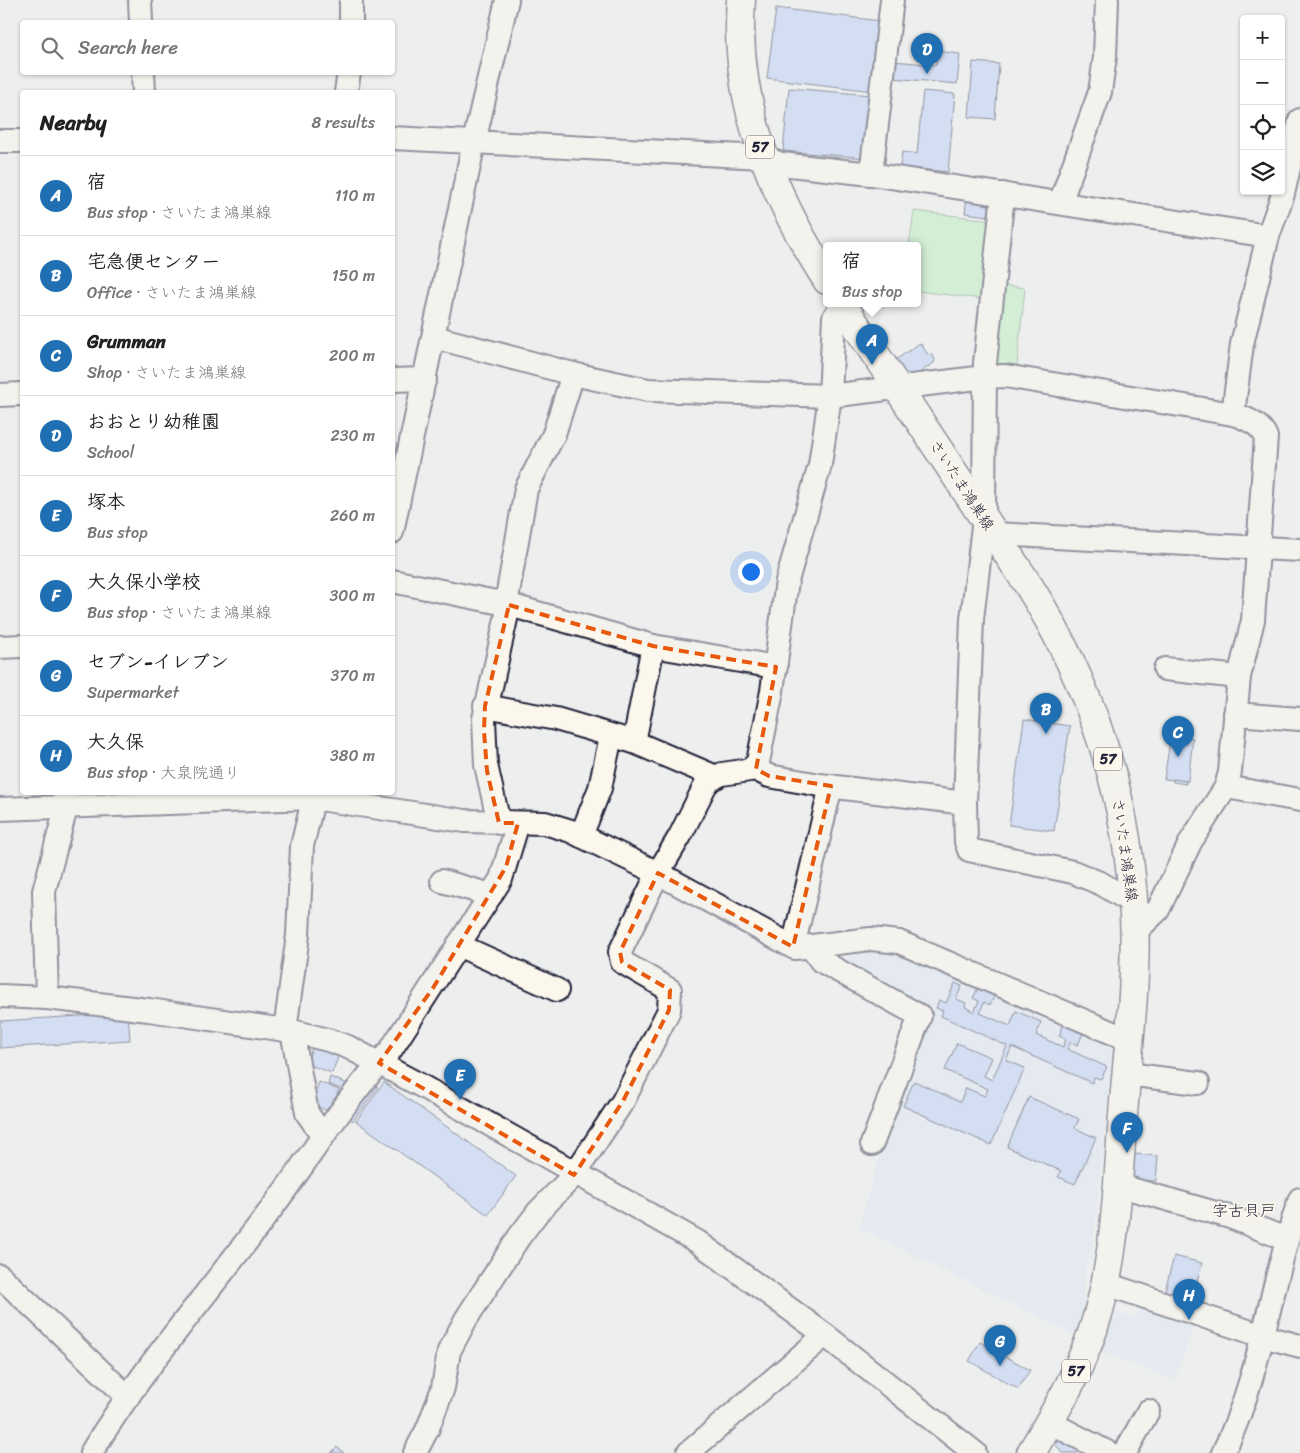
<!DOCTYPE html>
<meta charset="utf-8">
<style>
body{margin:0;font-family:Sriracha,"Klee One",sans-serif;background:#f6f6f6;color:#222}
.controls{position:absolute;right:15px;top:15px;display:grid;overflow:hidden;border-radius:5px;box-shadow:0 1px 4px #0004}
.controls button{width:45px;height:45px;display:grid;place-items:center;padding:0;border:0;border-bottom:1px solid #e0e0e0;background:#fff;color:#222;font:25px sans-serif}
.you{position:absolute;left:750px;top:571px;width:18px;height:18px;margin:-12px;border:4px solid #fff;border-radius:50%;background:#1a73e8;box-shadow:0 0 0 8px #1a73e833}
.badge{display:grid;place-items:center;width:32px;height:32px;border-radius:50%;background:#1f6fb2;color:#fff;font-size:16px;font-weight:700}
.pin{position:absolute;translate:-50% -41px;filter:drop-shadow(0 1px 2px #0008)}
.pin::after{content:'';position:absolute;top:26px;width:18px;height:15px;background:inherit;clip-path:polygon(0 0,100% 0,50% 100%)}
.popup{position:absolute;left:823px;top:242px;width:98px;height:65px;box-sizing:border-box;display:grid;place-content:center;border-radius:5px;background:#fff;filter:drop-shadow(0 1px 4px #0005);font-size:16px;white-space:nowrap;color:#767676}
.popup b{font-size:19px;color:#222}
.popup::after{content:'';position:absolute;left:50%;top:100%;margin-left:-10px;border:10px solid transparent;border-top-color:#fff}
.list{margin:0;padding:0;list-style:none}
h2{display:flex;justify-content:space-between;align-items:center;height:65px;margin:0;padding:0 20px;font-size:21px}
h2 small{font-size:16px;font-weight:400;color:#767676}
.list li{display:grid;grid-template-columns:32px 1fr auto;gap:15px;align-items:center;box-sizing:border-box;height:80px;padding:0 20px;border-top:1px solid #e0e0e0}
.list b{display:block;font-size:19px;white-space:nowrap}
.list p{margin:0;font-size:16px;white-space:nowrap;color:#767676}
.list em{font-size:16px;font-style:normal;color:#767676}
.icon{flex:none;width:28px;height:28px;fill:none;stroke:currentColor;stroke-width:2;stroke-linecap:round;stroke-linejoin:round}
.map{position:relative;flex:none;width:1300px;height:1453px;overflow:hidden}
.search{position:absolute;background:#fff;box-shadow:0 1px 4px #0004;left:20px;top:20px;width:375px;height:55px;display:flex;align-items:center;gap:12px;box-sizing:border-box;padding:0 18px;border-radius:5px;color:#767676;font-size:19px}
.panel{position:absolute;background:#fff;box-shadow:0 1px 4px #0004;left:20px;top:90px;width:375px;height:705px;border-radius:5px}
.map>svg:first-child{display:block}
.built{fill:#dce3f1}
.green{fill:#b3eeb3;stroke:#6a8877}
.building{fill:#b4caf8;stroke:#22223b}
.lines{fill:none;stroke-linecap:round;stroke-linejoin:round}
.minor-casing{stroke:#22223b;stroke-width:26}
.major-casing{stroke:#22223b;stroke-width:31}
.minor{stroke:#fbf7ec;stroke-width:22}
.major{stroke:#fbf7ec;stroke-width:28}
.marked{fill:none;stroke:#e8590c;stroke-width:4;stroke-dasharray:10 6;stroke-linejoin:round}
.labels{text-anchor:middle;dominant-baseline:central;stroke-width:4;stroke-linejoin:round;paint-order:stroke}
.shield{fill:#fbf7ec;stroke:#636270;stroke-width:1}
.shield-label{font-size:14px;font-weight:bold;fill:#22223b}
.street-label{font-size:15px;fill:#22223b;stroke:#fbf7ec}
.neighbourhood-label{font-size:16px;fill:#22223b;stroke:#fbf7ec}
</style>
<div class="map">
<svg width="1300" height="1453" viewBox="0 0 1300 1453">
<rect width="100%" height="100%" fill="#edeeee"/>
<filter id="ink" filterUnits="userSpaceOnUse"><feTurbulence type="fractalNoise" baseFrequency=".02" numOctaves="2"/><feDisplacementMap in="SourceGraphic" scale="10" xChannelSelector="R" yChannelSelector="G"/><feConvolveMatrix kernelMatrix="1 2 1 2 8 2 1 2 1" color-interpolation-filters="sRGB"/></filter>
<g filter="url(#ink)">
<g class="built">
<path d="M895 948 1115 1045 1109 1082 1092 1260 1087 1259 1083 1296 1085 1302 1075 1335 859 1228 891 1115 933 1017 826 960Z"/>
<path d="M1140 1308 1193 1328 1174 1380 1099 1351 1112 1311 1136 1319Z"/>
</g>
<g class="green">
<path d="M914 211 992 220 982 299 917 291V246H909Z"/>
<path d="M999 285 1025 288 1017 365 991 363Z"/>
</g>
<g class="building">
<path d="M776 8 880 21 872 91 767 78Z"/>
<path d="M937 51 960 54 957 84 893 78 894 61 936 65Z"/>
<path d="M973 62 999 64 995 119 969 117Z"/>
<path d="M789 88 871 95 866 158 783 151Z"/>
<path d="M923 91 955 94 948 172 900 167 902 152 917 154Z"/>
<path d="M967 196 990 199 988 216 965 213Z"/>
<path d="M920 343 929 356 932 354 935 360 934 363 907 381 894 361Z"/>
<path d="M1024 719 1070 726 1054 831 1009 825Z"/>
<path d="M1171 735 1193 738 1188 781 1164 779Z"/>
<path d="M1173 779 1186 781V784L1173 782Z"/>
<path d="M955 983 962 986 956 999 966 1003 965 1007 974 1012 979 1001 973 998 978 988 995 995 990 1005 984 1002 980 1013 1010 1026 1016 1011 1041 1022 1036 1035 1063 1047 1066 1039 1059 1036 1064 1024 1083 1033 1078 1045 1071 1042 1067 1049 1107 1067 1101 1079 1094 1077 1092 1083 1012 1047 1006 1060 1025 1068 991 1145 903 1106 914 1081 960 1102 966 1088 985 1096 988 1089 945 1070 957 1043 992 1058 984 1076 992 1080 1007 1046 941 1016 943 1011 936 1008 939 1000 946 1003Z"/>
<path d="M128 1013 130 1040 0 1048V1021Z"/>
<path d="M313 1046 339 1055 332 1073 306 1064Z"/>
<path d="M330 1077 348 1084 345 1091 328 1084Z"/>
<path d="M319 1082 339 1090 330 1112 311 1104Z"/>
<path d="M370 1082 378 1087 353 1121 345 1115Z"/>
<path d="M384 1082 516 1176 488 1215 356 1121Z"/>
<path d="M1029 1097 1079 1119 1075 1128 1096 1138 1075 1184 1058 1177 1061 1171 1007 1147Z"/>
<path d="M1133 1154 1158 1156 1156 1181 1132 1180Z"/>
<path d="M1174 1256 1202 1263 1193 1298 1165 1291Z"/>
<path d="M980 1342 1030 1370 1018 1389 969 1361Z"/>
<path d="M1060 1439 1081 1448 1078 1453H1063L1055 1444Z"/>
<path d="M337 1447 344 1453H331Z"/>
</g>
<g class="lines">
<g class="minor-casing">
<g id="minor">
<path d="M140 0 141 22"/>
<path d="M351 0V22"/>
<path d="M143 72 144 92"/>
<path d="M346 92 349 72"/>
<path d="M392 138 763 157 781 164 871 174 1268 236"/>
<path d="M0 141H22"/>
<path d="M871 174 892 0"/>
<path d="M1060 203 1100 92 1105 57 1107 0"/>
<path d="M434 337 573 374 648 390 830 396 985 377 1005 376 1233 414"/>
<path d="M392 380 425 379"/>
<path d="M0 395 22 394"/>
<path d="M392 532 474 142 507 0"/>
<path d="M994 534 1300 550"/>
<path d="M392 581 506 604 653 646 776 667"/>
<path d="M506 604 526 489 554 434 573 374"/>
<path d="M0 647 22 646"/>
<path d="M1165 669 1239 677"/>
<path d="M485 706 556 719 634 742 716 777"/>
<path d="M1235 714 1300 719"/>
<path d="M634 742 653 646"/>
<path d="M753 768 769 776 820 785 965 803 966 842 969 850 1073 872 1102 884 1133 903"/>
<path d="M1226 787 1300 800"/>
<path d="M965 803 972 619 984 518 985 363 1003 194"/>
<path d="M0 809 313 798 465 821 545 823 571 831 658 873 795 948 871 939 899 942 1129 1040"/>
<path d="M499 823 486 765 484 719 509 605"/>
<path d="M581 836 600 788 611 736"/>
<path d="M442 881 491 895"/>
<path d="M1135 932 1158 910 1191 841 1226 787 1230 772 1239 677 1253 620 1266 437C1262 425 1244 417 1233 414L1242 344 1268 236 1283 194 1300 120"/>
<path d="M458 945 557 990"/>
<path d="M793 947 831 786"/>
<path d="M811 947 821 961 920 1016 872 1144"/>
<path d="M0 996 47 998 149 1010 292 1031 328 1040 348 1047 418 1084 698 1242 825 1335 975 1453"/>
<path d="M47 998 44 891 65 812 66 792"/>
<path d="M285 1030 298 935 302 846 315 792"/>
<path d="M292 1031 307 1113 323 1136"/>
<path d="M1127 1074 1198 1083"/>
<path d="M1117 1185 1230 1217 1286 1239"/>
<path d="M0 1276 128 1397"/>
<path d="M1106 1284 1263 1336 1300 1346"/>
<path d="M1049 1422 1109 1453"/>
<path d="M91 1453C142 1368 210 1291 269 1212 310 1158 344 1100 390 1051L501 879 518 823"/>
<path d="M415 1453 428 1428 443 1388 449 1351 466 1319 519 1237 538 1212 574 1175 623 1101 669 1010 670 990 622 962 620 952 658 873 680 836 705 786 711 779 722 774 750 770 758 762 772 691 787 581 820 465 830 396 834 317 843 306"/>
<path d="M688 1453 825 1335"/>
<path d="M1125 1453 1148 1411"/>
<path d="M1223 1453C1262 1373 1270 1282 1300 1199"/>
</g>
</g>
<g class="major-casing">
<g id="major">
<path d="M741 0C733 102 773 196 827 280"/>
<path d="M842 304 1029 586C1091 685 1129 799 1134 916 1137 978 1129 1041 1124 1102 1118 1172 1117 1247 1098 1314 1084 1364 1057 1409 1031 1453"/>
</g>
</g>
<use href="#minor" class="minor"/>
<use href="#major" class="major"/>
</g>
</g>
<path d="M0 0H1300V1453H0ZM509 605 653 646 776 667 756 769 769 776 831 786 793 947 658 873 620 952 622 962 670 990 669 1010 623 1101 574 1175 379 1063 433 988 506 867 518 823H499L487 771 484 731 485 706Z" fill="#edeeee" fill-opacity=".55" fill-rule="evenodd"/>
<path class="marked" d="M509 605 653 646 776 667 756 769 769 776 831 786 793 947 658 873 620 952 622 962 670 990 669 1010 623 1101 574 1175 379 1063 433 988 506 867 518 823H499L487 771 484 731 485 706Z"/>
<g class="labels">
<g class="shield">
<rect x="746" y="135.5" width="28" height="23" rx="4"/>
<rect x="1094" y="747.5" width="28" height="23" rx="4"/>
<rect x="1062" y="1359.5" width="28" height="23" rx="4"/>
</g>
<g class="shield-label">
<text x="760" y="147">57</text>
<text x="1108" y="759">57</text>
<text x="1076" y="1371">57</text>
</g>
<g class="street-label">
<text transform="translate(962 485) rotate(57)">さいたま鴻巣線</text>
<text transform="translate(1125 850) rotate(82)">さいたま鴻巣線</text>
</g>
<g class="neighbourhood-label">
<text x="1244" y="1210">字古貝戸</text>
</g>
</g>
</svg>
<div class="controls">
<button>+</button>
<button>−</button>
<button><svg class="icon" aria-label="locate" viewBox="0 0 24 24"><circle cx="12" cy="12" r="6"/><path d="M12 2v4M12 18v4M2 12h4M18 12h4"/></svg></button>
<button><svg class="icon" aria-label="layers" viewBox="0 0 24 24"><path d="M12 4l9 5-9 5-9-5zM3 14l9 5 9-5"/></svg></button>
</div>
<div class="you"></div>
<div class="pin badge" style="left:872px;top:365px">A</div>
<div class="popup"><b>宿</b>Bus stop</div>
<div class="pin badge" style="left:1046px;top:734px">B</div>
<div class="pin badge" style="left:1178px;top:757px">C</div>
<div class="pin badge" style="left:927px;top:74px">D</div>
<div class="pin badge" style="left:460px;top:1100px">E</div>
<div class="pin badge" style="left:1127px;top:1153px">F</div>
<div class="pin badge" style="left:1000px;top:1366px">G</div>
<div class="pin badge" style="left:1189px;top:1320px">H</div>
<div class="search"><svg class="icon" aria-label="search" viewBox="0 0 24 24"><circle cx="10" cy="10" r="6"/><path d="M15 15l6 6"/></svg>Search here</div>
<section class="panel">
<h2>Nearby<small>8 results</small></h2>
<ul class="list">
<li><span class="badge">A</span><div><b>宿</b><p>Bus stop · さいたま鴻巣線</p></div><em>110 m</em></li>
<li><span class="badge">B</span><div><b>宅急便センター</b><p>Office · さいたま鴻巣線</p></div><em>150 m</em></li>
<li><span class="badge">C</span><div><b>Grumman</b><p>Shop · さいたま鴻巣線</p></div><em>200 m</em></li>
<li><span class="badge">D</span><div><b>おおとり幼稚園</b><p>School</p></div><em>230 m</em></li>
<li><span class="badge">E</span><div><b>塚本</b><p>Bus stop</p></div><em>260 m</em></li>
<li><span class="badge">F</span><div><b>大久保小学校</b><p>Bus stop · さいたま鴻巣線</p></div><em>300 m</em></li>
<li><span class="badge">G</span><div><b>セブン-イレブン</b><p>Supermarket</p></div><em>370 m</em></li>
<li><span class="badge">H</span><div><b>大久保</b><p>Bus stop · 大泉院通り</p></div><em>380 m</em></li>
</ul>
</section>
</div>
